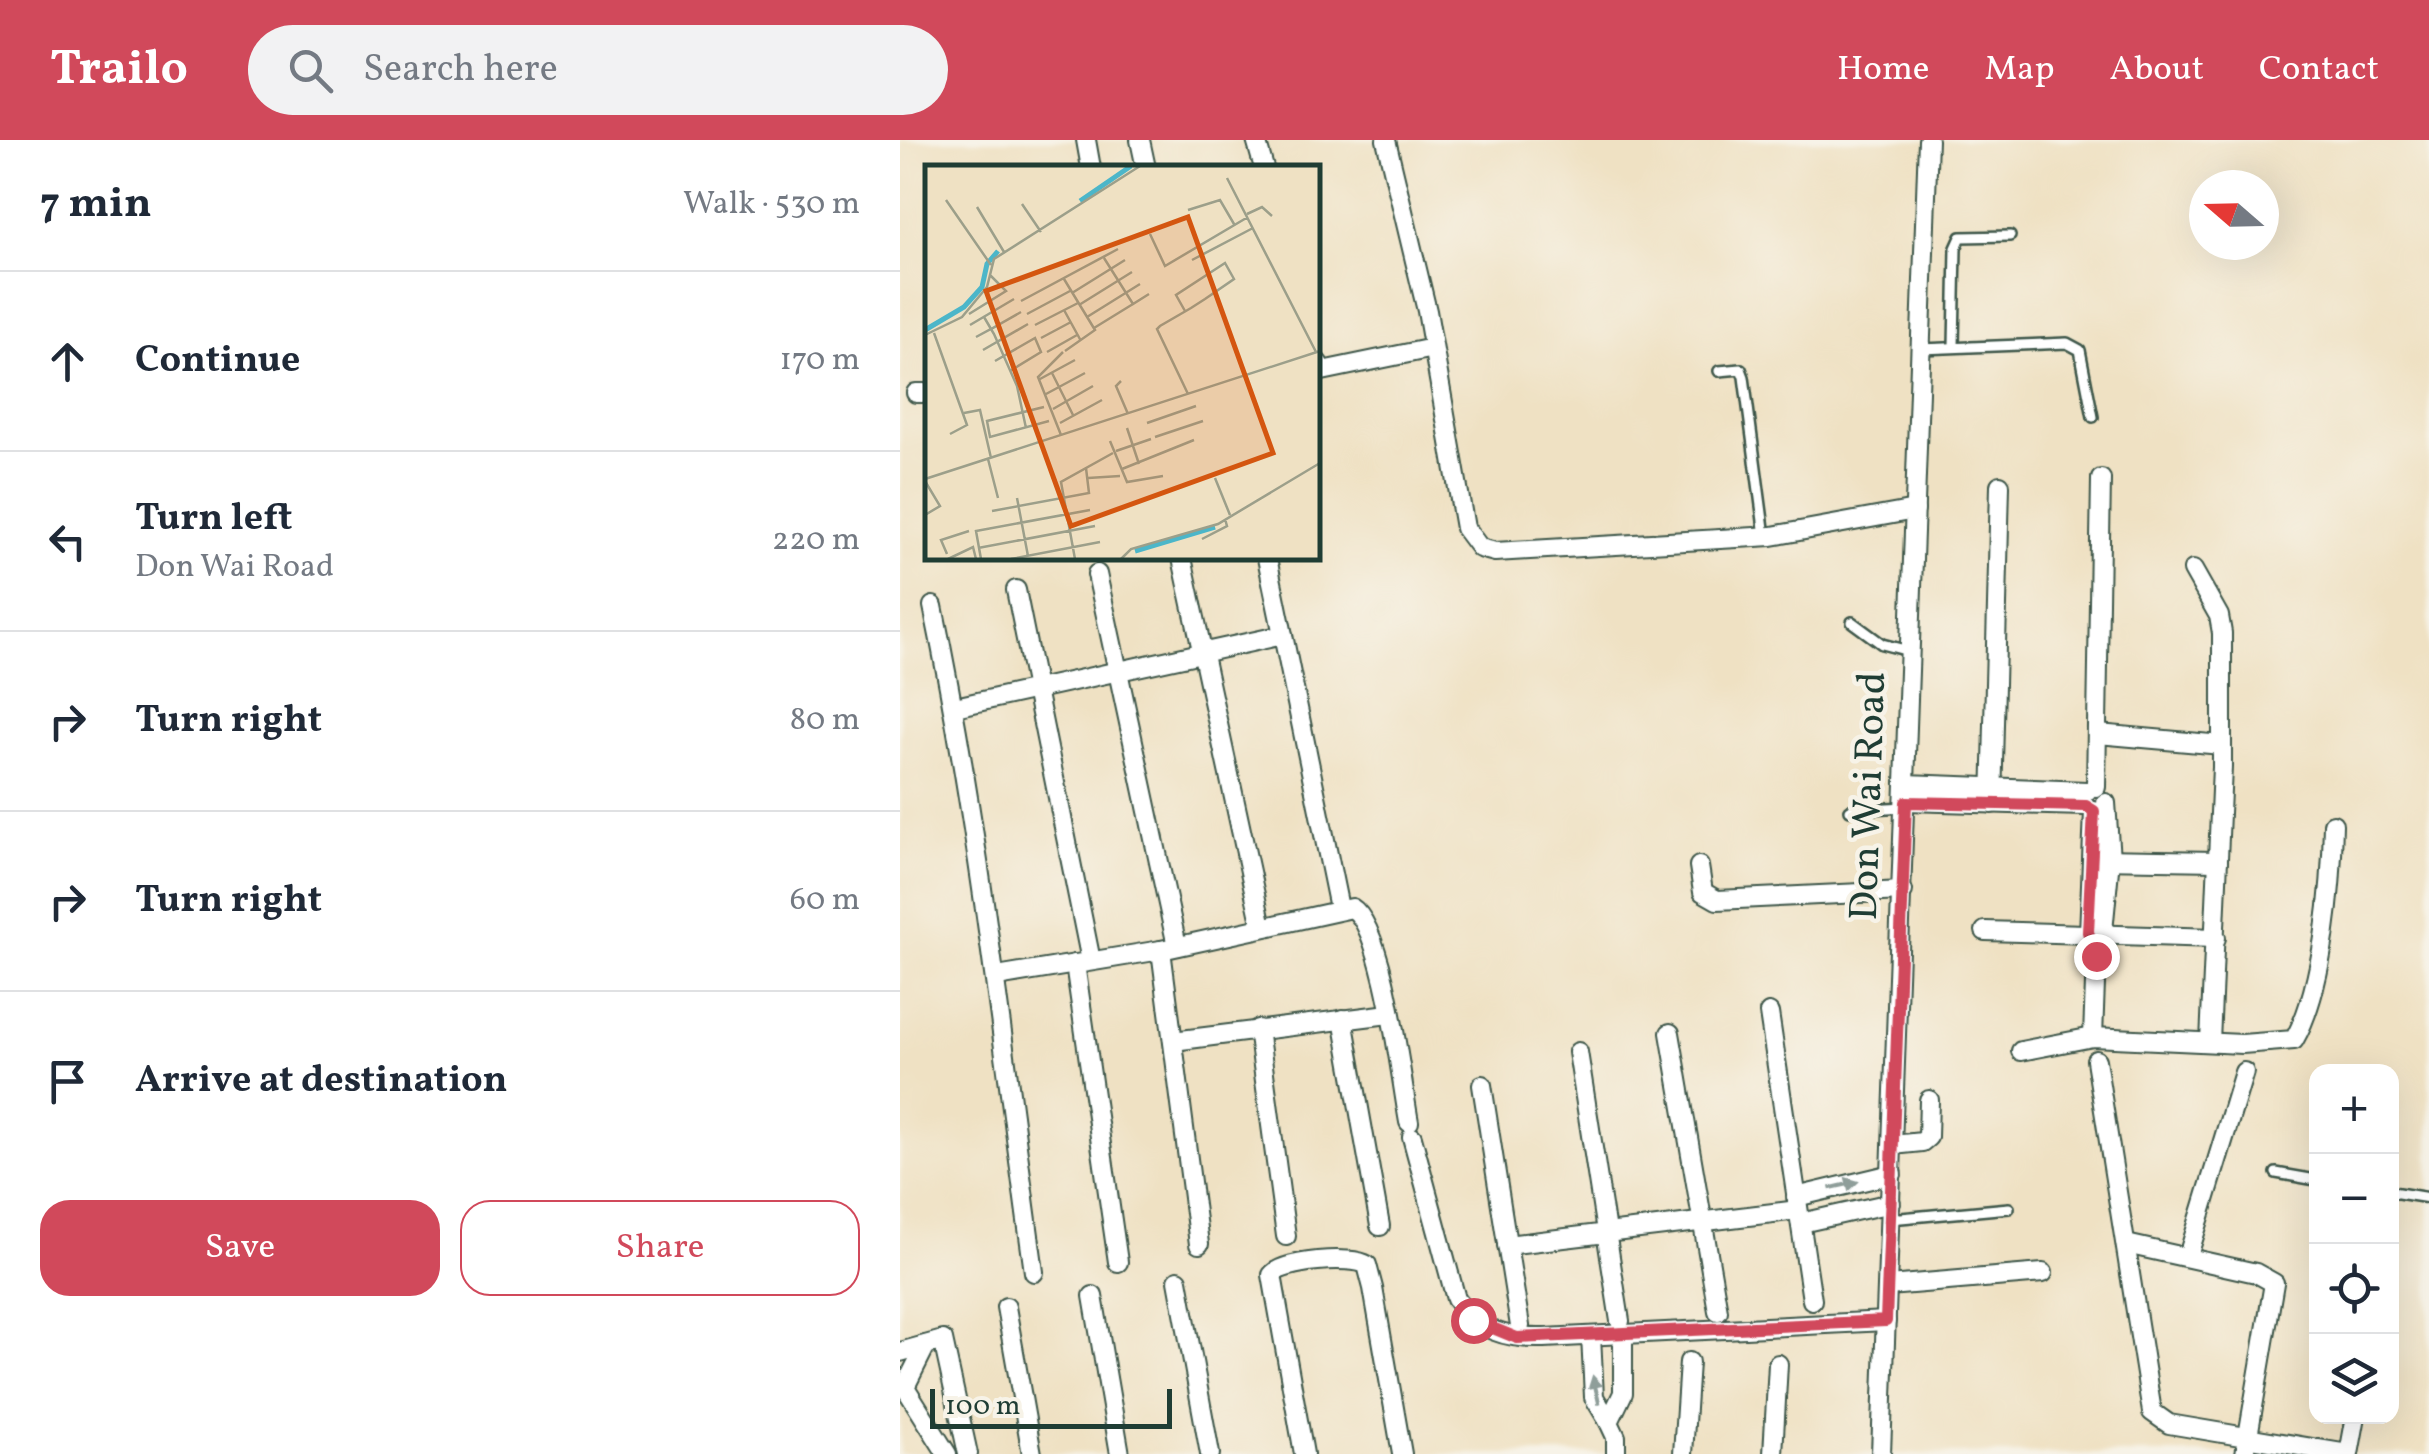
<!DOCTYPE html>
<meta charset="utf-8">
<style>
body{margin:0;font-family:Vollkorn,serif;background:#f2f2f3;color:#1f2937}
.controls{position:absolute;right:30px;bottom:30px;display:grid;overflow:hidden;border-radius:20px;box-shadow:0 10px 40px #0002}
.controls button{width:90px;height:90px;display:grid;place-items:center;padding:0;border:0;border-bottom:2px solid #e0e1e3;background:#fff;color:#1f2937;font:50px sans-serif}
.compass{position:absolute;left:1289px;top:30px;width:90px;height:90px;border-radius:50%;background:#fff;box-shadow:0 10px 40px #0002;rotate:290deg}
.scale{position:absolute;left:30px;bottom:25px;width:242px;box-sizing:border-box;padding-left:10px;border:5px solid #1f3d34;border-top:0;font-size:28px;line-height:35px;white-space:nowrap;color:#1f3d34;-webkit-text-stroke:8px #f7f3e8;paint-order:stroke}
.stop{position:absolute;width:30px;height:30px;margin:-22px;border:8px solid #d1495b;border-radius:50%;background:#fff}
.stop.end{background:#d1495b;border-color:#fff;box-shadow:0 2px 10px #0008}
.list{margin:0;padding:0;list-style:none}
h2{display:flex;justify-content:space-between;align-items:center;height:130px;margin:0;padding:0 40px;font-size:42px}
h2 small{font-size:32px;font-weight:400;color:#747a83}
.list li{display:grid;grid-template-columns:65px 1fr auto;gap:30px;align-items:center;box-sizing:border-box;height:180px;padding:0 40px;border-top:2px solid #e0e1e3}
.list b{display:block;font-size:38px;white-space:nowrap}
.list p{margin:0;font-size:32px;white-space:nowrap;color:#747a83}
.list em{font-size:32px;font-style:normal;color:#747a83}
.actions{display:flex;gap:20px;padding:30px 40px}
.actions a{flex:1;padding:22px 0;border:2px solid #d1495b;border-radius:30px;text-align:center;font-size:35px;color:#d1495b}
.actions .main{background:#d1495b;color:#fff}
.icon{flex:none;width:55px;height:55px;fill:none;stroke:currentColor;stroke-width:2;stroke-linecap:round;stroke-linejoin:round}
.map{position:relative;flex:none;width:1529px;height:1314px;overflow:hidden}
header{display:flex;align-items:center;gap:60px;box-sizing:border-box;height:140px;padding:0 50px;background:#d1495b;color:#fff}
header strong{font-size:48px}
nav{display:flex;gap:55px;margin-inline-start:auto;font-size:35px}
.search{width:700px;height:90px;background:#f2f2f3;display:flex;align-items:center;gap:25px;box-sizing:border-box;padding:0 35px;border-radius:55px;color:#747a83;font-size:38px}
main{display:flex}
aside{flex:1;background:#fff}
.map>svg:first-child{display:block}
.lines{fill:none;stroke-linecap:round;stroke-linejoin:round}
.lane-casing{stroke:#3e5649;stroke-width:14}
.street-casing{stroke:#3e5649;stroke-width:22}
.lane{stroke:#fff;stroke-width:9}
.street{stroke:#fff;stroke-width:18}
.oneway{fill:#8f9e9a}
.route{stroke:#d1495b;stroke-width:12}
.labels{text-anchor:middle;dominant-baseline:central;stroke-width:9;stroke-linejoin:round;paint-order:stroke}
.street-label{font-size:40px;fill:#1f3d34;stroke:#f7f3e8}
.inset-river{fill:none;stroke:#4cb6c9;stroke-width:5}
.inset-road{fill:none;stroke:#9c9f8a;stroke-width:2.5}
.view{fill:#d45610;fill-opacity:0.15;stroke:#d45610;stroke-width:5}
.inset-edge{fill:none;stroke:#1f3d34;stroke-width:5}
</style>
<header>
<strong>Trailo</strong>
<div class="search"><svg class="icon" aria-label="search" viewBox="0 0 24 24"><circle cx="10" cy="10" r="6"/><path d="M15 15l6 6"/></svg>Search here</div>
<nav><a>Home</a><a>Map</a><a>About</a><a>Contact</a></nav>
</header>
<main>
<aside>
<h2>7 min<small>Walk · 530 m</small></h2>
<ul class="list">
<li><svg class="icon" aria-label="ahead" viewBox="0 0 24 24"><path d="M12 20V5M6 11l6-6 6 6"/></svg><div><b>Continue</b></div><em>170 m</em></li>
<li><svg class="icon" aria-label="left" viewBox="0 0 24 24"><path d="M17 20v-9H6M10 6l-5 5 5 5"/></svg><div><b>Turn left</b><p>Don Wai Road</p></div><em>220 m</em></li>
<li><svg class="icon" aria-label="right" viewBox="0 0 24 24"><path d="M7 20v-9h11M14 6l5 5-5 5"/></svg><div><b>Turn right</b></div><em>80 m</em></li>
<li><svg class="icon" aria-label="right" viewBox="0 0 24 24"><path d="M7 20v-9h11M14 6l5 5-5 5"/></svg><div><b>Turn right</b></div><em>60 m</em></li>
<li><svg class="icon" aria-label="arrive" viewBox="0 0 24 24"><path d="M6 21V4h12l-3 4 3 4H6"/></svg><div><b>Arrive at destination</b></div></li>
</ul>
<div class="actions"><a class="main">Save</a><a>Share</a></div>
</aside>
<div class="map">
<svg width="1529" height="1314" viewBox="0 0 1529 1314">
<rect width="100%" height="100%" fill="#f7f3e8"/>
<filter id="ink" filterUnits="userSpaceOnUse"><feTurbulence type="fractalNoise" baseFrequency=".01" numOctaves="2"/><feDisplacementMap in="SourceGraphic" scale="20" xChannelSelector="R" yChannelSelector="G"/><feConvolveMatrix kernelMatrix="1 2 1 2 8 2 1 2 1" color-interpolation-filters="sRGB"/></filter>
<filter id="wash" filterUnits="userSpaceOnUse"><feTurbulence type="fractalNoise" baseFrequency=".0048" numOctaves="4" result="noise"/><feDisplacementMap in="SourceGraphic" scale="40" xChannelSelector="R" yChannelSelector="G"/><feGaussianBlur stdDeviation="2.25" result="paint"/><feColorMatrix in="noise" values="0 0 0 0 0 0 0 0 0 0 0 0 0 0 0 0 0 1.4 0 .05"/><feComposite in="paint" operator="in"/></filter>
<g filter="url(#wash)">
<rect width="100%" height="100%" fill="#efe1c3"/>
</g>
<g filter="url(#ink)">
<g class="lines">
<g class="lane-casing">
<g id="lane">
<path d="M1054 206 1056 108 1061 97 1110 96"/>
<path d="M1021 209 1167 203 1180 210 1193 277"/>
<path d="M819 231 841 229 844 237 865 396"/>
<path d="M952 482 982 504 1009 511"/>
<path d="M950 670 1006 667"/>
<path d="M1376 1033 1416 1040"/>
<path d="M1492 1052 1529 1058"/>
<path d="M990 1079 1109 1068"/>
</g>
</g>
<g class="street-casing">
<g id="street">
<path d="M186 0 191 28"/>
<path d="M240 0 246 28"/>
<path d="M356 0 364 28"/>
<path d="M486 0 527 171 565 388 580 408 595 412 872 396 1015 370"/>
<path d="M418 223 422 231 533 208"/>
<path d="M16 253H28"/>
<path d="M282 418 362 787"/>
<path d="M1293 430 1319 476 1322 493V627L1310 902"/>
<path d="M197 434 277 806"/>
<path d="M116 450 191 821"/>
<path d="M33 466C79 687 103 909 134 1132"/>
<path d="M383 495 439 768"/>
<path d="M55 567 383 495 367 418"/>
<path d="M1198 594 1322 605"/>
<path d="M1006 644 1187 651"/>
<path d="M1196 647 1201 339"/>
<path d="M1006 661 1185 666"/>
<path d="M1092 664 1100 345"/>
<path d="M1199 719 1318 721"/>
<path d="M799 726 803 752 817 760 1003 751"/>
<path d="M1085 791 1316 798"/>
<path d="M1202 802 1210 719 1206 663"/>
<path d="M261 810 299 1104"/>
<path d="M175 824 218 1122"/>
<path d="M97 837 261 810 452 768C484 787 501 940 509 982"/>
<path d="M869 873 912 1160"/>
<path d="M443 879 480 1086"/>
<path d="M358 889 386 1096"/>
<path d="M770 893 818 1171"/>
<path d="M1193 897 1196 816 1189 793 1194 671"/>
<path d="M273 901 489 874"/>
<path d="M1121 911 1193 897 1342 904 1394 900C1424 848 1432 744 1433 684"/>
<path d="M678 912 720 1181"/>
<path d="M1196 920 1252 1272 1269 1284 1448 1314"/>
<path d="M582 945 620 1186"/>
<path d="M512 997 556 1159C578 1191 607 1199 644 1198L986 1181"/>
<path d="M993 1005 1022 1002 1028 997 1029 960"/>
<path d="M896 1057 992 1034"/>
<path d="M901 1083 991 1063"/>
<path d="M1226 1104 1356 1133 1374 1143 1345 1314"/>
<path d="M607 1105 898 1070"/>
<path d="M1288 1116 1344 932"/>
<path d="M278 1140 310 1314"/>
<path d="M988 1146 1143 1133"/>
<path d="M193 1156 220 1314"/>
<path d="M106 1167 132 1314"/>
<path d="M691 1196 694 1257 709 1282 723 1253V1194"/>
<path d="M26 1205 5 1247 47 1314"/>
<path d="M0 1212 43 1200 68 1314"/>
<path d="M709 1282 716 1297V1314"/>
<path d="M404 1314 372 1135C382 1121 452 1115 467 1125L473 1148 502 1314"/>
<path d="M783 1314 789 1222"/>
<path d="M873 1314 878 1224"/>
<path d="M981 1314 1028 0"/>
<path d="M1449 1314 1456 1276"/>
</g>
</g>
<use href="#lane" class="lane"/>
<use href="#street" class="street"/>
</g>
<defs><path id="oneway-solid" d="M-6-.8H1V-3.2L6.5 0L1 3.2V.8H-6Z" transform="scale(2.5)"/></defs>
<g class="oneway">
<use href="#oneway-solid" transform="translate(944 1045) rotate(-13)"/>
<use href="#oneway-solid" transform="translate(696 1250) rotate(-103)"/>
</g>
</g>
<g class="lines" filter="url(#ink)">
<path class="route" d="M573 1180 617 1198 986 1181 1006 662 1186 666 1194 671 1188 792 1196 816"/>
</g>
<g class="labels">
<g class="street-label">
<text transform="translate(970 656) rotate(-88)">Don Wai Road</text>
</g>
</g>
<g transform="translate(25 25)">
<rect width="395" height="395" fill="#efe1c3"/>
<path class="inset-river" d="M155 36 206 1M0 165 39 142 57 122 62 99 73 86M210 386 290 362"/>
<path class="inset-road" d="M302 13 391 187M21 35 66 100M97 39 116 67M52 42 79 87M263 45 295 35 309 59M322 49 337 42 347 51M225 69 240 101 323 52M179 93 208 139 224 129M267 95 328 63M139 114 170 165 140 186M147 128 200 95M96 136 193 84M154 140 207 107M139 145 156 176M260 146 251 130 300 98 309 114 280 134 266 143 235 161 232 164 263 229M44 149 81 126 65 110M102 149 145 126M59 152 66 164 96 147M162 152 215 119M45 160 89 134M110 160 153 138M169 163 208 139M9 168 42 260 25 269M0 170 37 152 62 122 69 94 215 1M51 172 66 164 69 169 92 221 101 263M116 173 146 157M58 185 103 159M122 187 152 170M70 196 110 173 116 187 85 206M127 208 148 250M115 214 150 195M196 216 191 221 203 249M121 229 160 208M119 242 62 256 65 272 124 256M128 244 168 221M39 248 55 245 66 293M135 258 177 235M222 258 271 241M202 263 214 299M136 270 113 212 138 187M230 272 278 256M185 276 202 317 238 311M191 286 226 274M63 294 73 333M197 304 269 275M163 313 195 311M290 313 305 350M0 314 395 186M0 316 15 341 0 350M92 333 103 391M67 346 164 328 161 303M277 374 302 361 300 354M53 383 170 361M22 389 16 375 44 366M23 394 48 382 51 394M56 394 51 366 165 345M86 394 175 377M150 394 136 317 188 288M196 394 206 384 293 359 395 298"/>
<path class="view" d="M263 52 348 288 146 361 61 126Z"/>
<rect width="395" height="395" class="inset-edge"/>
</g>
</svg>
<div class="controls">
<button>+</button>
<button>−</button>
<button><svg class="icon" aria-label="locate" viewBox="0 0 24 24"><circle cx="12" cy="12" r="6"/><path d="M12 2v4M12 18v4M2 12h4M18 12h4"/></svg></button>
<button><svg class="icon" aria-label="layers" viewBox="0 0 24 24"><path d="M12 4l9 5-9 5-9-5zM3 14l9 5 9-5"/></svg></button>
</div>
<svg class="compass" viewBox="-18 -18 36 36"><path d="M0-13l5 13h-10z" fill="#e53935"/><path d="M0 13l5-13h-10z" fill="#747a83"/></svg>
<div class="scale">100 m</div>
<div class="stop" style="left:573px;top:1180px"></div>
<div class="stop end" style="left:1196px;top:816px"></div>
</div>
</main>
